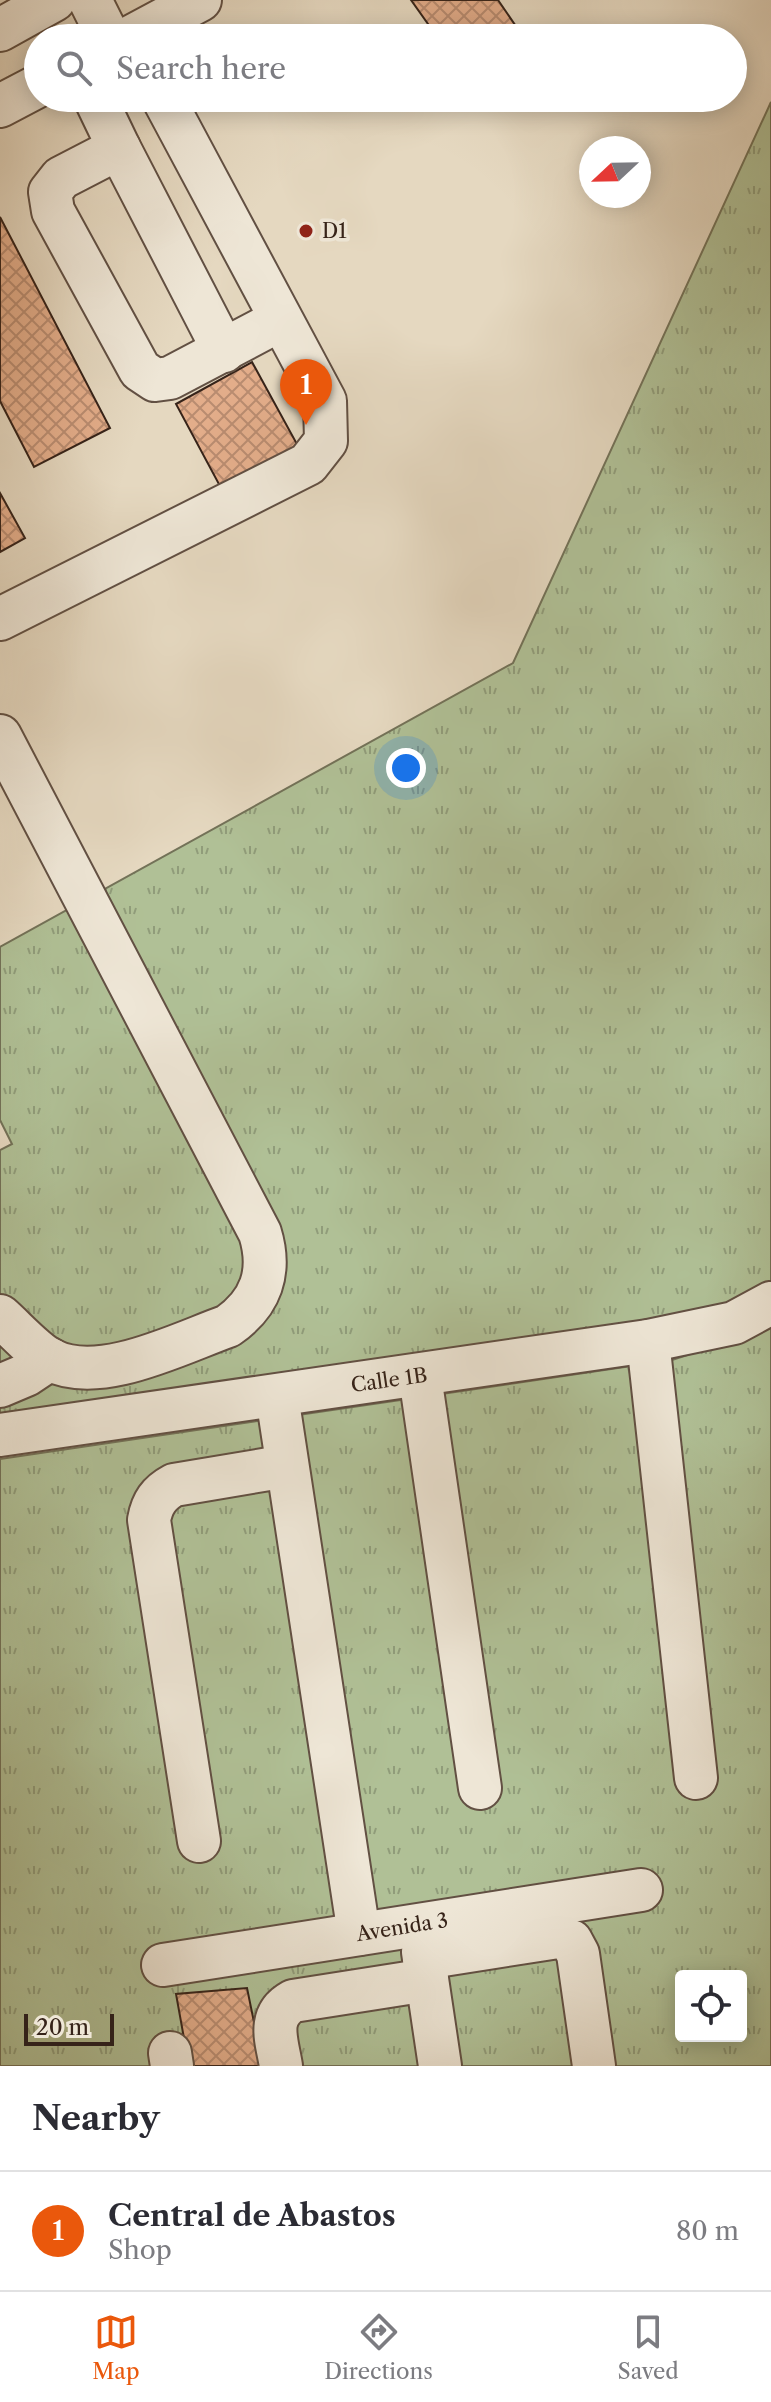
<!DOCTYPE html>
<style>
body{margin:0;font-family:"Libre Caslon Text",serif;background:#f7f7f7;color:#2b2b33}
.controls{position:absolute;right:24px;bottom:24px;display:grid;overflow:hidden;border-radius:8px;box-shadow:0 4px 20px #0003}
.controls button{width:72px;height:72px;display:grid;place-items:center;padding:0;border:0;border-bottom:2px solid #e1e1e2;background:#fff;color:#2b2b33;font:40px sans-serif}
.compass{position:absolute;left:579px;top:136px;width:72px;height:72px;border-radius:50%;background:#fff;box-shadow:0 4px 20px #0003;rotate:248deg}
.scale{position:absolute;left:24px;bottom:20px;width:90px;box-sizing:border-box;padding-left:8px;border:4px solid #362319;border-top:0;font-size:22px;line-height:28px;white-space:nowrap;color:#362319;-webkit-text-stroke:6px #eee6d6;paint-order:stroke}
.you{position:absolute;left:406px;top:768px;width:28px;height:28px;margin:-20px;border:6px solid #fff;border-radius:50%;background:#1a73e8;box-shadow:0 0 0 12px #1a73e833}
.badge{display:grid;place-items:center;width:52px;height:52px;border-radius:50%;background:#ea580c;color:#fff;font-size:26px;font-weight:700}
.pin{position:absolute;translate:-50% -66px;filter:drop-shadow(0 2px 4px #0008)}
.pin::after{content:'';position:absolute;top:42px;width:28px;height:24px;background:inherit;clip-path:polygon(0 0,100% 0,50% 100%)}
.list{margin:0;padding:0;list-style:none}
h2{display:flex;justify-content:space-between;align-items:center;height:104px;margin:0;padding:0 32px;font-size:34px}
h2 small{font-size:26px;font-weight:400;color:#7c7c81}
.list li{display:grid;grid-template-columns:52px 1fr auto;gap:24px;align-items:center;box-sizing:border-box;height:120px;padding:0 32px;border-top:2px solid #e1e1e2}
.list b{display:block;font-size:30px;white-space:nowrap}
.list p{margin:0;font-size:26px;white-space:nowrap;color:#7c7c81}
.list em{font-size:26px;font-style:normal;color:#7c7c81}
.icon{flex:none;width:44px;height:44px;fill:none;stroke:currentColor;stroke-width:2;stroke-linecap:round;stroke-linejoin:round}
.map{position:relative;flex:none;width:771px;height:2066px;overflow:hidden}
.search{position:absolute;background:#fff;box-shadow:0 4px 20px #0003;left:24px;right:24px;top:24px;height:88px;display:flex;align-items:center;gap:20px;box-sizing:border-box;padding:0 28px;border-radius:44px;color:#7c7c81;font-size:30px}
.sheet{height:224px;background:#fff}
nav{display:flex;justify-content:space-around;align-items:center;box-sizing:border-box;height:112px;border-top:2px solid #e1e1e2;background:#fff;font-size:22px;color:#7c7c81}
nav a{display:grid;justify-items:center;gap:4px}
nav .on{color:#ea580c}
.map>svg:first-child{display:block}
.grass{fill:url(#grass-tufts);stroke:#737258;stroke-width:2;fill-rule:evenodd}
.building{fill:url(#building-cross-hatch);stroke:#362319;stroke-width:2}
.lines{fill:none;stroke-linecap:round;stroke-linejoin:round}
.minor-casing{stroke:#625043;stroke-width:46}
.minor{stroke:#eee6d6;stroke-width:42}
.poi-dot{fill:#8f2418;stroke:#eee6d6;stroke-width:3}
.labels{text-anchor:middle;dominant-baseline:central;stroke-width:7;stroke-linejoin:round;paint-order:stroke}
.poi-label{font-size:20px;fill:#362319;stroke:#eee6d6;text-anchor:start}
.street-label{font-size:20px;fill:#362319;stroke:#eee6d6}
</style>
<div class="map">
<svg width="771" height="2066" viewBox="0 0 771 2066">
<defs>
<pattern id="grass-tufts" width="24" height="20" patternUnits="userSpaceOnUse" patternTransform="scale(2)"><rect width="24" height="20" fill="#b0c096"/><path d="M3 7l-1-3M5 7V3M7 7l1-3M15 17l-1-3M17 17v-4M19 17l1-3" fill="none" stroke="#909c7a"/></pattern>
<pattern id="building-cross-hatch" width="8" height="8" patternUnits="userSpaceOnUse" patternTransform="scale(2)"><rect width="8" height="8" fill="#e3ad8a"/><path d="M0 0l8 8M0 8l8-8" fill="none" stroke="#b98c70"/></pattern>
</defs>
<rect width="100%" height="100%" fill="#e5d8c0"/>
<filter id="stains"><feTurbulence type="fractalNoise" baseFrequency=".0025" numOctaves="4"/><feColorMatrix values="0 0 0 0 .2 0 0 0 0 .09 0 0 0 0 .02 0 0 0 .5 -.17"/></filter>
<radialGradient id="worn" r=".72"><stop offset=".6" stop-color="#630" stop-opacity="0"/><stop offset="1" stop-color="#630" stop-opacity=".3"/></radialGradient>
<g class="grass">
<path d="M771 102V1282L726 1309 0 1421V1150L12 1144 0 1120V947L513 663Z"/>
<path d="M771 1322V2066H0V1459L672 1360 743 1337ZM681 1976H741V2036H681Z"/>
</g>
<g class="building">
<path d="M411 0H498L524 38H438Z"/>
<path d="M0 217 110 428 34 467 0 401Z"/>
<path d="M252 362 298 446 221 488 176 404Z"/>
<path d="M0 493 25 538 0 552Z"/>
<path d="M247 1988 263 2066H189L176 1994Z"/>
</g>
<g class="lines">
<g class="minor-casing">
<g id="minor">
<path d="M90 0 109 38"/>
<path d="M0 30 54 0"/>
<path d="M129 38 200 0"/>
<path d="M95 98 119 148 61 178 50 192 53 211 140 370 155 380 170 378 280 320"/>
<path d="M0 106 38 86"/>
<path d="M119 148 224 351"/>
<path d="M0 619 308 464 326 441 325 401 163 98"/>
<path d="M0 736 260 1233C272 1272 261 1303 228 1326 180 1343 100 1385 51 1360 35 1352 14 1328 0 1316"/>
<path d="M648 1341 696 1778"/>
<path d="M420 1376 480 1788"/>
<path d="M0 1386 26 1375 50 1359"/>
<path d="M277 1396 359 1934"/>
<path d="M0 1435 648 1341 734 1323 771 1303"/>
<path d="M199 1841 149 1520C152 1503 159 1493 174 1485L287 1466"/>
<path d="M423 1952 440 2066"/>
<path d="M424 1958 558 1937 571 1941 578 1954 594 2066"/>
<path d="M163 1965 641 1890"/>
<path d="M170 2053 172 2066"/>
<path d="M281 2066C277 2041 266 2016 293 2001L427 1980"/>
</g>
</g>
<use href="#minor" class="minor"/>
</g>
<circle class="poi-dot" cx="306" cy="231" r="8"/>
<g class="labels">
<g class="poi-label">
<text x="322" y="231">D1</text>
</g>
<g class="street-label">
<text transform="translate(389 1380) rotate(-8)">Calle 1B</text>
<text transform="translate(402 1927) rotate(-9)">Avenida 3</text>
</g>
</g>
<rect width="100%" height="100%" filter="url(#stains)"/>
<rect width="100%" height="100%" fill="url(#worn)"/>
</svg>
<div class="controls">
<button><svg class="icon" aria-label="locate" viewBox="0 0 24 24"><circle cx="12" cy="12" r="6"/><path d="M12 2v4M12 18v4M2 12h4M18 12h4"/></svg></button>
</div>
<svg class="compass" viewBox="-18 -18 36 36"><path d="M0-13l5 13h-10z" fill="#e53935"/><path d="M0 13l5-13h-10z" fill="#7c7c81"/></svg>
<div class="scale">20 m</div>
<div class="you"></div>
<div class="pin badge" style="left:306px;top:425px">1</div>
<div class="search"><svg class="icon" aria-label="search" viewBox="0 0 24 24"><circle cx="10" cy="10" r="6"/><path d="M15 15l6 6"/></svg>Search here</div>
</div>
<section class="sheet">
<h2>Nearby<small></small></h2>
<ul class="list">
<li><span class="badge">1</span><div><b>Central de Abastos</b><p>Shop</p></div><em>80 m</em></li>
</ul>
</section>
<nav>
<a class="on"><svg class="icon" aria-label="map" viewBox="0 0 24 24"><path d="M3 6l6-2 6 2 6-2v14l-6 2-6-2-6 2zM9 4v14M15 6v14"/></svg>Map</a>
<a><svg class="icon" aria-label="directions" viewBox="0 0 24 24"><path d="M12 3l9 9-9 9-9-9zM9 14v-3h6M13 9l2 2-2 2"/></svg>Directions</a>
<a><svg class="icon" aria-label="saved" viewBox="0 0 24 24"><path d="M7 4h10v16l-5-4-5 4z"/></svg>Saved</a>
</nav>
